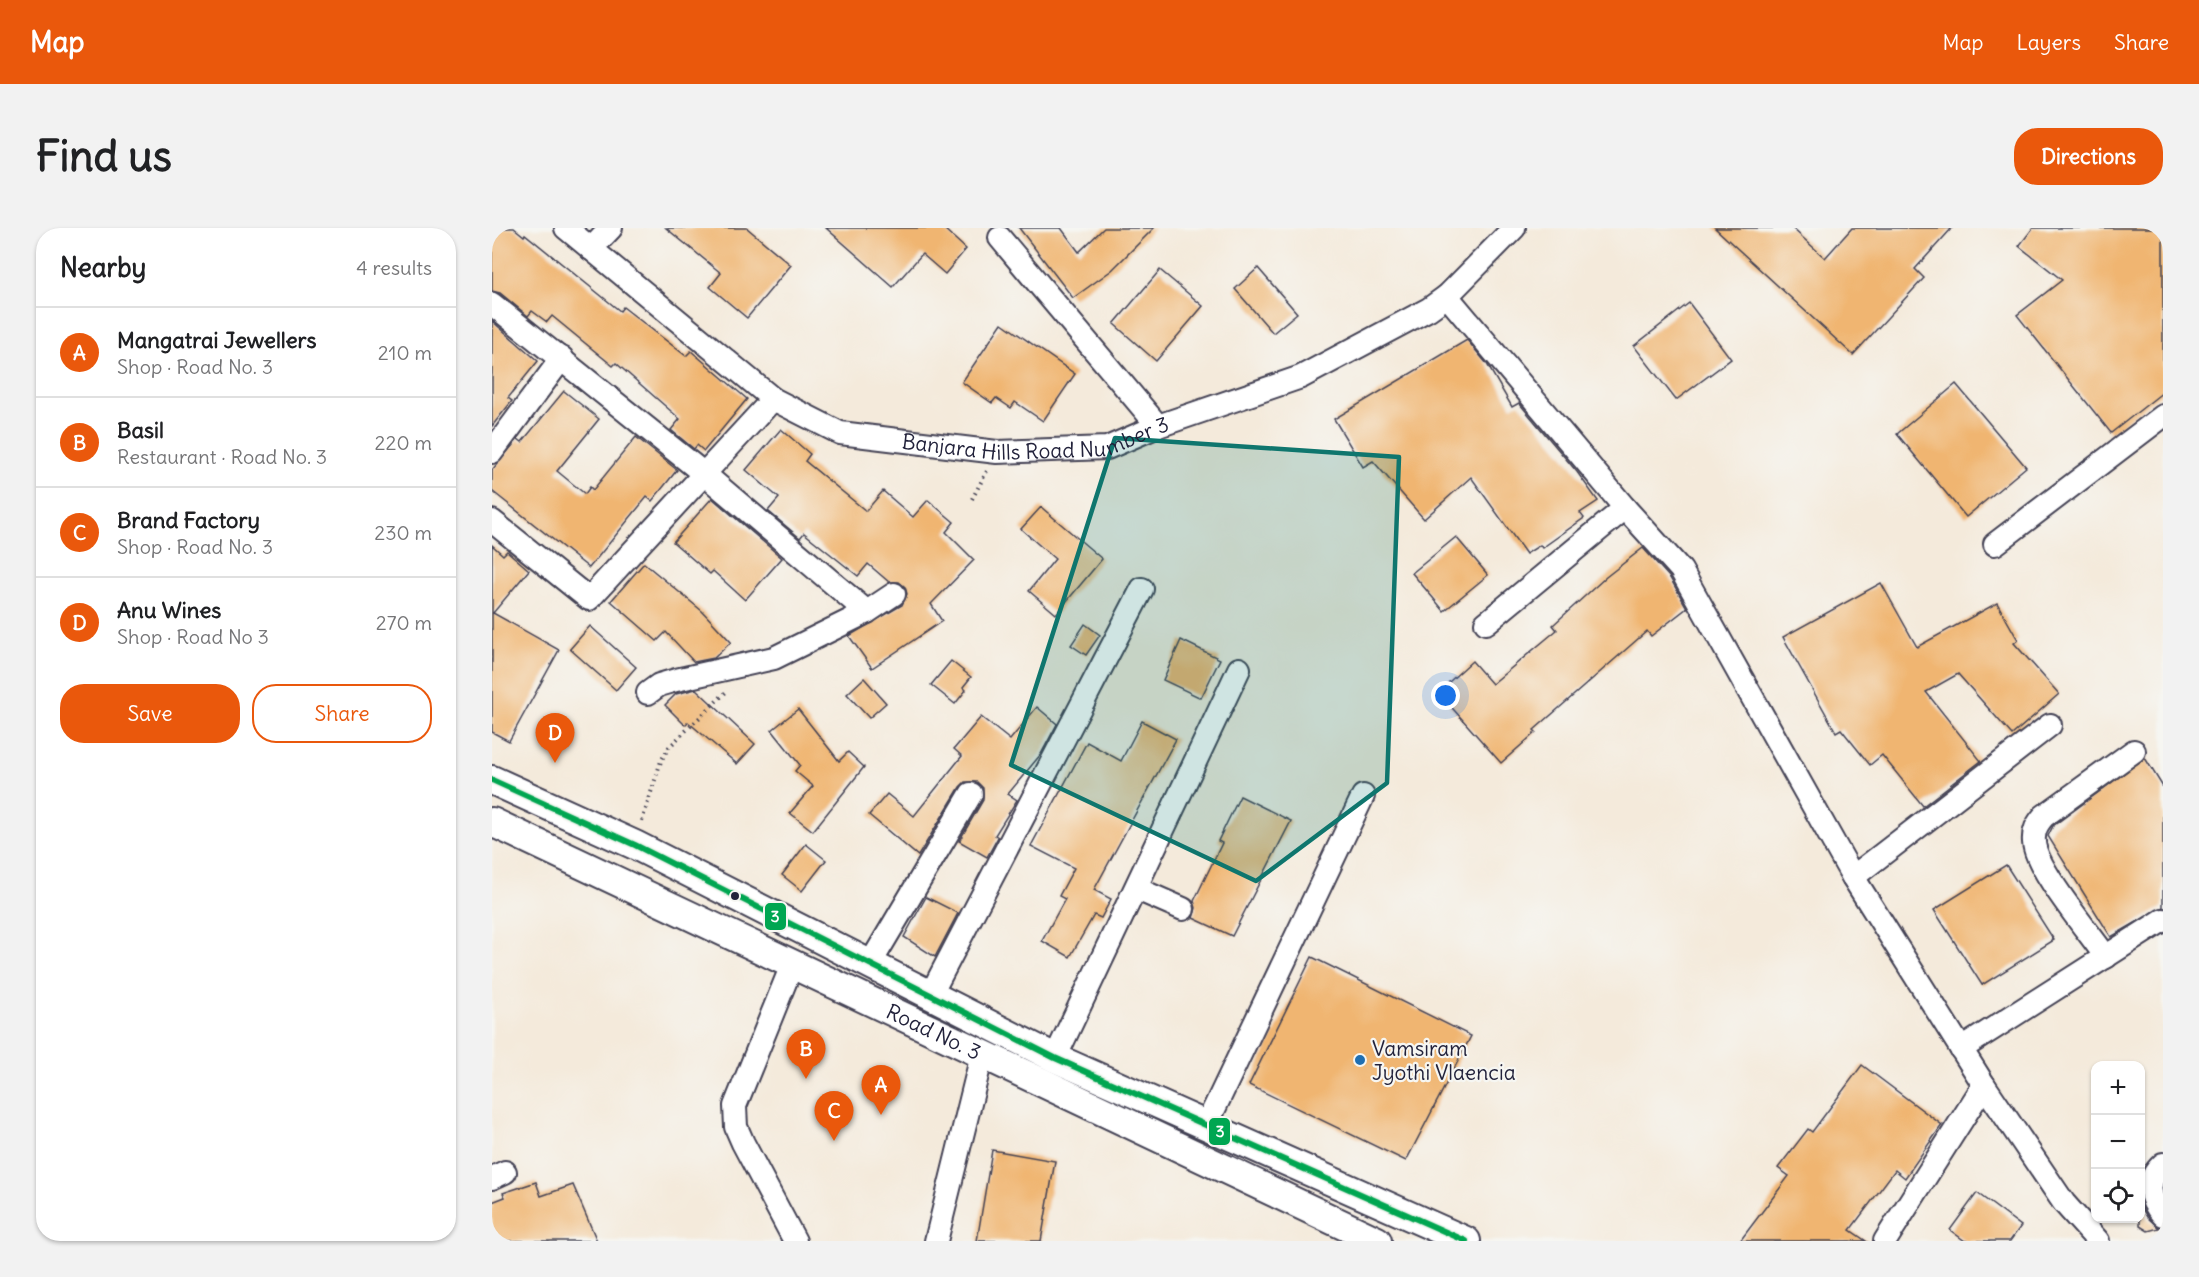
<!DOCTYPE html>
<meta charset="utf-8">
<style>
body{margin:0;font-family:Delius,sans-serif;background:#f2f2f2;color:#202124}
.controls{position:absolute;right:18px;bottom:18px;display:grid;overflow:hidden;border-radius:12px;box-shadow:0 2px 4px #0004}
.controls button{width:54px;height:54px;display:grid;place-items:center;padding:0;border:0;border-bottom:2px solid #e0e0e0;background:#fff;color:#202124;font:30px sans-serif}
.you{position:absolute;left:954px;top:468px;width:21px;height:21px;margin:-15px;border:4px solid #fff;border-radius:50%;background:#1a73e8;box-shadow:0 0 0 9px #1a73e833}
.badge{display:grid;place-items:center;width:39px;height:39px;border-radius:50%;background:#ea580c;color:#fff;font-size:20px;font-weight:700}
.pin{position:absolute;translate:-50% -50px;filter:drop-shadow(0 2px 3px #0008)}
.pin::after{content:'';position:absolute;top:32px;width:21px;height:18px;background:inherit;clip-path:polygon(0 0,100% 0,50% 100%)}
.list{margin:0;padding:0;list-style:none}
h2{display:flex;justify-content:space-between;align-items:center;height:78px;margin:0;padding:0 24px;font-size:26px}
h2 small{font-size:20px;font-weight:400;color:#757577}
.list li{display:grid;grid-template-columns:39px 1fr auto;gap:18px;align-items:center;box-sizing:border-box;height:90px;padding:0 24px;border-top:2px solid #e0e0e0}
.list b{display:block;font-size:22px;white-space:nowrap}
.list p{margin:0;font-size:20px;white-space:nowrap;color:#757577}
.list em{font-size:20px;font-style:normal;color:#757577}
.actions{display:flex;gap:12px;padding:18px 24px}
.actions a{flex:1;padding:14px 0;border:2px solid #ea580c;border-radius:24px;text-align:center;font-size:21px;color:#ea580c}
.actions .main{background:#ea580c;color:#fff}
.icon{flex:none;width:33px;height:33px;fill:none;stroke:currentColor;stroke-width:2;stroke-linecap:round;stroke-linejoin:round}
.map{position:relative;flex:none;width:1671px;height:1013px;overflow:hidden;border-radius:24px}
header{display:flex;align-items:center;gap:36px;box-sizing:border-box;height:84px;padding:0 30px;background:#ea580c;color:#fff}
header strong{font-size:28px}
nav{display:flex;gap:33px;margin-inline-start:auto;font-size:21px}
.intro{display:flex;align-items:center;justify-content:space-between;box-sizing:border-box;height:144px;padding:0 36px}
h1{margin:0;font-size:42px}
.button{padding:15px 27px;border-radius:24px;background:#ea580c;color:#fff;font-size:21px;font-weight:700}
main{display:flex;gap:36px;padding:0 36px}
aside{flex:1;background:#fff;border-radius:24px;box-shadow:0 2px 4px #0004}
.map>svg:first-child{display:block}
.building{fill:#f0b571}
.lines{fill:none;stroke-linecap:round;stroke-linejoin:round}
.minor-casing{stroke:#424053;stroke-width:26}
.major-casing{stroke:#424053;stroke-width:32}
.path{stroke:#424053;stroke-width:4;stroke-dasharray:1.5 4.5;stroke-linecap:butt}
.minor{stroke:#fff;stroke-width:22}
.major{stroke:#fff;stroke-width:28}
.bus-1-casing{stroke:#f6f6f2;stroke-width:10}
.bus-1{stroke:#00a651;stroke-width:6}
.marked{fill:#0f766e;fill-opacity:0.2;stroke:#0f766e;stroke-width:4.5;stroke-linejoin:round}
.bus-dot{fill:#22223b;stroke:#f6f6f2;stroke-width:2}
.poi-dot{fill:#1f6fb2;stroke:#f6f6f2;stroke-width:2}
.labels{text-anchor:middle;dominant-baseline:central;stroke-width:4.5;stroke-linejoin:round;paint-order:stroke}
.street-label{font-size:21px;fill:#22223b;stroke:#f6f6f2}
.poi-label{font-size:21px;fill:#22223b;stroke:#f6f6f2;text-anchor:start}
.line-badge{stroke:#f6f6f2;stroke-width:2}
.badge-label{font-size:16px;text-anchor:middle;font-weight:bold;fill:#fff}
</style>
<header>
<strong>Map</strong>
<nav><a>Map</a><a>Layers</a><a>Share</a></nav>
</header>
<div class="intro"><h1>Find us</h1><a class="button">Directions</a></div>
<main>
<aside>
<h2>Nearby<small>4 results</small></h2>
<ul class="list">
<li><span class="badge">A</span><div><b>Mangatrai Jewellers</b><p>Shop · Road No. 3</p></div><em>210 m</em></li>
<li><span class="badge">B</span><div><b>Basil</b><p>Restaurant · Road No. 3</p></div><em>220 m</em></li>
<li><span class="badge">C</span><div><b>Brand Factory</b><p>Shop · Road No. 3</p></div><em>230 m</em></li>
<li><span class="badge">D</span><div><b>Anu Wines</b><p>Shop · Road No 3</p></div><em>270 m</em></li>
</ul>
<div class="actions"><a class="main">Save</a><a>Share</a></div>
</aside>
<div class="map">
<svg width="1671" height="1013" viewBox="0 0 1671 1013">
<rect width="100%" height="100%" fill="#f6f6f2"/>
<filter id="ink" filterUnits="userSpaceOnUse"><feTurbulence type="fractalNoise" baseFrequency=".0167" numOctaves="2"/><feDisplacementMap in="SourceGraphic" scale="12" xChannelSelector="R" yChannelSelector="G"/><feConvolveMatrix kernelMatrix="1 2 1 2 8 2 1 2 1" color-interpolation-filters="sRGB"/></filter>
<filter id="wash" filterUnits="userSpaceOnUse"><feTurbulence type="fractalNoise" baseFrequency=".008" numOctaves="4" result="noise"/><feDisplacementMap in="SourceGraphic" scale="24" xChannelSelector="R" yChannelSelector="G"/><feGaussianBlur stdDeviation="1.35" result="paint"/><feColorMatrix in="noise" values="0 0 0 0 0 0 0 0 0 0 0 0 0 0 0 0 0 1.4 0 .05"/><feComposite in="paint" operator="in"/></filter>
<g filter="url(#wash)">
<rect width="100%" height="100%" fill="#f4eadb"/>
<g id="blocks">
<g class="building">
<path d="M0 0H22L32 8 33 6 128 83 131 79 194 128 199 123 255 171 212 223 205 217 202 221 179 202 188 191 124 135 121 138 60 88 55 94 40 83 36 88 8 65 0 63Z"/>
<path d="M174 0H255L299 37 255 90 218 59 229 45Z"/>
<path d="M334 0H451L474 21 453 46 430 26 401 59Z"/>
<path d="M527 0H569L587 24 612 0H662L620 42 581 70Z"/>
<path d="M1223 0H1300L1333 30 1360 0H1460L1423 41 1432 50 1361 127Z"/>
<path d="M1541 0H1671V164L1619 205 1525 87 1570 52 1527 18Z"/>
<path d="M766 40 805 85 781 105 743 61Z"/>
<path d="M668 42 711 78 664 133 622 96Z"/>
<path d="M1197 75 1239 131 1184 172 1142 118Z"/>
<path d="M0 93 46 133 16 170 20 173 0 198Z"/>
<path d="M510 95 583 146 551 193 523 174 519 180 504 170 500 175 470 154Z"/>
<path d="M975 112 995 136 1020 179 1027 175 1085 244 1106 273 1088 285 1092 290 1050 320 1048 317 1034 326 979 249 932 291 881 233 871 239 842 191Z"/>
<path d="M1464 156 1534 239 1474 289 1405 206Z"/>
<path d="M72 163 107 191 65 243 93 266 98 259 101 262 144 209 185 242 160 273 155 269 97 340 0 263V242L26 211 30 214Z"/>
<path d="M289 201 318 226 313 233 374 283 391 263 421 289 436 272 462 294 454 304 482 332 439 376 450 393 380 440 357 408 410 377 415 366 413 359 407 354H397L376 336 366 348 312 305 308 310 276 283 287 270 254 242Z"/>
<path d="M220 270 290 330 253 372 221 343 218 346 181 314Z"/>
<path d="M549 279 610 331 564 386 537 363 563 331 529 301Z"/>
<path d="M964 309 996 347 952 383 920 345Z"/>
<path d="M0 317 11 327 15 323 37 342 1 385 67 422 17 513 0 504Z"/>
<path d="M1151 320 1178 350 1195 380 1159 408 1155 403 1042 502 1044 504 1009 535 946 464 980 433 1000 456 1065 402 1061 397 1114 349Z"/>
<path d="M152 335 210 383 239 414 222 430 202 434 174 404 165 413 119 373Z"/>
<path d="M1389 355 1425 419 1505 375 1526 412 1522 415 1567 466 1520 507 1466 446 1434 464 1489 533 1431 578 1390 527 1378 537 1349 501 1344 504 1291 409Z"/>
<path d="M593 396 608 407 594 427 579 417Z"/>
<path d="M98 398 144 439 124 462 78 421Z"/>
<path d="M689 412 728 431 709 470 671 452Z"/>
<path d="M459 433 479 449 471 459 474 462 463 476 439 457Z"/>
<path d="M372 450 394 475 377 490 355 466Z"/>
<path d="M204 461 263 516 245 536 196 494 193 497 173 477 184 466Z"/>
<path d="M545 479 565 496 549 526 516 566 525 572 503 607 506 609 495 629 467 613 491 572V560L485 554H473L468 559 426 628 377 587 395 566 422 588 470 528 462 521 489 489 518 512Z"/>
<path d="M306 481 347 533 356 524 372 539 321 603 298 585 321 558 303 543 308 537 280 502Z"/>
<path d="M650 493 684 511 602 662 619 671 609 690 602 687 578 729 550 713 573 671 567 668 582 640 539 618 595 514 629 533Z"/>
<path d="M1653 530 1671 559V679L1619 709 1556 608 1561 598Z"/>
<path d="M748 568 799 593 740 708 701 690 704 680 702 673 730 615 726 613Z"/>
<path d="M314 616 334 632 310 663 290 647Z"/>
<path d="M1514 637 1562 712 1490 757 1442 682Z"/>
<path d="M434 669 466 685 443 729 412 709Z"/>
<path d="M820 729 979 808 914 933 757 857Z"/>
<path d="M1370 837 1450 897 1413 950 1403 942 1358 1002 1374 1013H1248L1297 948 1286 940 1316 901 1320 904Z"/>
<path d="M500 922 563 933 549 1013H485Z"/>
<path d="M44 954 49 968 81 957 105 1013H0V974L13 969 11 965Z"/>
<path d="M1485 965 1529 998 1518 1013H1473L1458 1002Z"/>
<path d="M1648 977 1655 989 1667 1000 1656 1003 1648 998Z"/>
</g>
</g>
</g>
<g filter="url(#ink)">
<use href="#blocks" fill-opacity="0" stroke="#424053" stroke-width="1.5"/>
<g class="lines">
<g class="minor-casing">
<g id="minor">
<path id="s1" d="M74 0 281 171 348 205 505 224 615 220 666 198 809 149 937 81 955 68 1022 0"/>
<path d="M508 10 666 198"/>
<path d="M99 21 119 0"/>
<path d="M955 68 1133 280 1189 342 1361 649 1492 857 1572 975 1606 1013"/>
<path d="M0 76 211 245 375 384"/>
<path d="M0 224 70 130"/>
<path d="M0 293 97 371 281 171"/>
<path d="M1503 316 1671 188"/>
<path d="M994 395 1133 280"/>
<path d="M156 465 167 457 184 452 282 430 375 384 402 366"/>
<path d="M1361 649 1558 497"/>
<path d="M645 661 691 681"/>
<path d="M1614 729C1597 704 1543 640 1542 614 1541 603 1545 596 1552 588L1642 523"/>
<path d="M378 736 479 566"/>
<path d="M300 737 243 878 244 899 251 915 303 1013"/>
<path d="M439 766 650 361"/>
<path d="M1469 821 1671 692"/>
<path d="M563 830 747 441"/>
<path d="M714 898 871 568"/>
<path d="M1671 936C1653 952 1656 971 1671 987"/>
<path d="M0 950 13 944"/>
<path d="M444 1013 490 827"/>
<path d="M1393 1013 1492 857"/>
</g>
</g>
<g class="major-casing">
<g id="major">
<path d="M0 552 143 617 563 830 974 1013"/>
<path id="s2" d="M0 594 885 1013"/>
</g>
</g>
<g class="path">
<path d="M480 271 495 243"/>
<path d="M150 593 169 533 177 519 234 464"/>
</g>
<use href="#minor" class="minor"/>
<use href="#major" class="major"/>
<g class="bus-1-casing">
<path id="bus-1" d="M0 552 143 617 563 830 974 1013"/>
</g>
<use href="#bus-1" class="bus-1"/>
</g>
</g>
<path class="marked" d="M623 210 907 229 895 555 764 653 519 537Z"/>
<circle class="bus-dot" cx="243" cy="668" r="5"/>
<circle class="poi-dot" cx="868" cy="832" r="6"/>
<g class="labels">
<g class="street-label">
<text stroke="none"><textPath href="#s1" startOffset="542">Banjara Hills Road Number 3</textPath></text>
<text stroke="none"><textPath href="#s2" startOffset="489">Road No. 3</textPath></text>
</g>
<g class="poi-label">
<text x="880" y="820">Vamsiram<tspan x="880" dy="24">Jyothi Vlaencia</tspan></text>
</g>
</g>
<g class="line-badge">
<rect x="272" y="674" width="23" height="29" rx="6" fill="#00a651"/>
<rect x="716" y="889" width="23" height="29" rx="6" fill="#00a651"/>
</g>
<g class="badge-label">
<text x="283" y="694">3</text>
<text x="728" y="909">3</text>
</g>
</svg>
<div class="controls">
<button>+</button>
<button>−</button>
<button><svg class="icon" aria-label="locate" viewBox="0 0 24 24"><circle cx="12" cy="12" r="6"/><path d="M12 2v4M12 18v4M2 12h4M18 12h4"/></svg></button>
</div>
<div class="you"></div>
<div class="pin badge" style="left:389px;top:887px">A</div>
<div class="pin badge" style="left:314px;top:851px">B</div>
<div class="pin badge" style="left:342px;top:913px">C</div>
<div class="pin badge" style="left:63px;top:535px">D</div>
</div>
</main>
